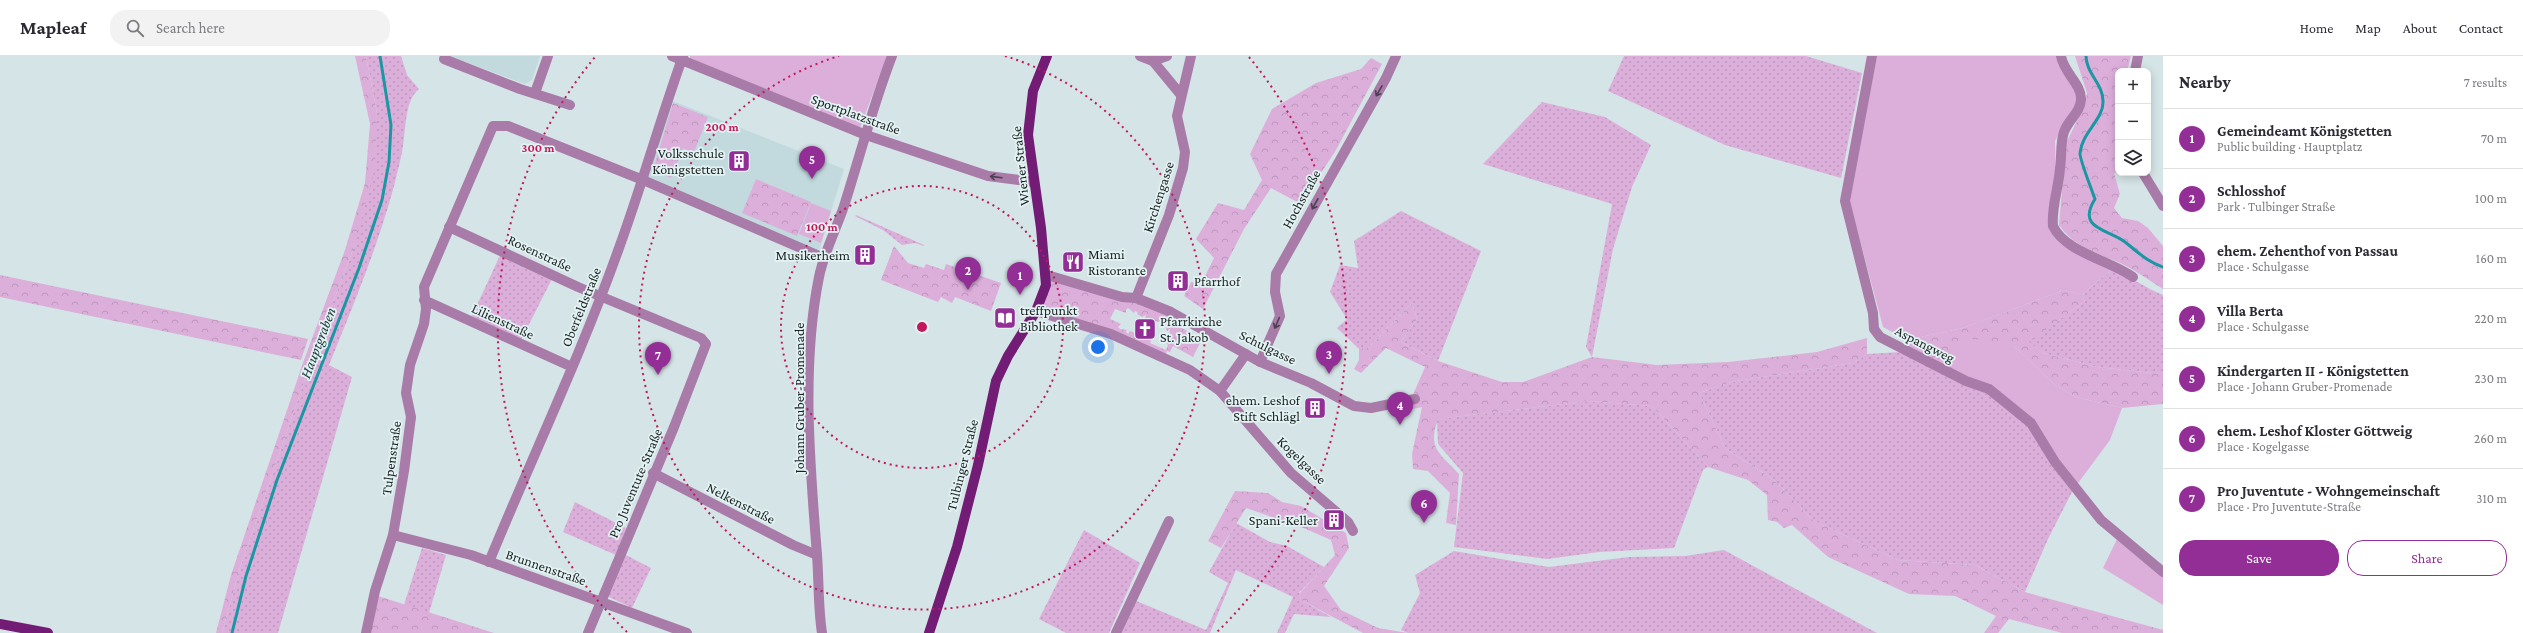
<!DOCTYPE html>
<meta charset="utf-8">
<style>
body{margin:0;font-family:"Crimson Pro",serif;background:#f2f2f3;color:#2b2b33}
.controls{position:absolute;right:12px;top:12px;display:grid;overflow:hidden;border-radius:8px;box-shadow:0 2px 10px #0003}
.controls button{width:36px;height:36px;display:grid;place-items:center;padding:0;border:0;border-bottom:1px solid #e1e1e2;background:#fff;color:#2b2b33;font:20px sans-serif}
.you{position:absolute;left:1098px;top:291px;width:14px;height:14px;margin:-10px;border:3px solid #fff;border-radius:50%;background:#1a73e8;box-shadow:0 0 0 6px #1a73e833}
.badge{display:grid;place-items:center;width:26px;height:26px;border-radius:50%;background:#922e95;color:#fff;font-size:13px;font-weight:700}
.pin{position:absolute;translate:-50% -33px;filter:drop-shadow(0 1px 2px #0008)}
.pin::after{content:'';position:absolute;top:21px;width:14px;height:12px;background:inherit;clip-path:polygon(0 0,100% 0,50% 100%)}
.list{margin:0;padding:0;list-style:none}
h2{display:flex;justify-content:space-between;align-items:center;height:52px;margin:0;padding:0 16px;font-size:17px}
h2 small{font-size:13px;font-weight:400;color:#7c7c81}
.list li{display:grid;grid-template-columns:26px 1fr auto;gap:12px;align-items:center;box-sizing:border-box;height:60px;padding:0 16px;border-top:1px solid #e1e1e2}
.list b{display:block;font-size:15px;white-space:nowrap}
.list p{margin:0;font-size:13px;white-space:nowrap;color:#7c7c81}
.list em{font-size:13px;font-style:normal;color:#7c7c81}
.actions{display:flex;gap:8px;padding:12px 16px}
.actions a{flex:1;padding:9px 0;border:1px solid #922e95;border-radius:16px;text-align:center;font-size:14px;color:#922e95}
.actions .main{background:#922e95;color:#fff}
.icon{flex:none;width:22px;height:22px;fill:none;stroke:currentColor;stroke-width:2;stroke-linecap:round;stroke-linejoin:round}
.map{position:relative;flex:none;width:2163px;height:577px;overflow:hidden}
header{display:flex;align-items:center;gap:24px;box-sizing:border-box;height:56px;padding:0 20px;background:#fff;border-bottom:1px solid #e1e1e2}
header strong{font-size:19px}
nav{display:flex;gap:22px;margin-inline-start:auto;font-size:14px}
.search{width:280px;height:36px;background:#f2f2f3;display:flex;align-items:center;gap:10px;box-sizing:border-box;padding:0 14px;border-radius:16px;color:#7c7c81;font-size:15px}
main{display:flex}
aside{flex:1;background:#fff}
.map>svg:first-child{display:block}
.built{fill:#c2dadd}
.grass{fill:url(#grass-dots)}
.forest{fill:url(#forest-crowns);fill-rule:evenodd}
.garden{fill:#dcafdb}
.lines{fill:none;stroke-linecap:round;stroke-linejoin:round}
.stream{stroke:#1997a2;stroke-width:3}
.minor{stroke:#a97ba8;stroke-width:10}
.major{stroke:#731c75;stroke-width:10}
.oneway{stroke:#4d4050}
.ring{fill:none;stroke:#c2185b;stroke-width:2;stroke-dasharray:2 4}
.labels{text-anchor:middle;dominant-baseline:central;stroke-width:3.5;stroke-linejoin:round;paint-order:stroke}
.street-label{font-size:14px;fill:#1b2121;stroke:#e3f2f3}
.poi-label{font-size:14px;fill:#1b2121;stroke:#e3f2f3;text-anchor:end}
.water-label{font-size:15px;font-style:italic;fill:#213b3e;stroke:#e3f2f3}
.centre{fill:#c2185b;stroke:#e3f2f3;stroke-width:2}
.ring-label{font-size:12px;text-anchor:middle;font-weight:bold;fill:#c2185b;stroke:#e3f2f3;stroke-width:3.5;stroke-linejoin:round;paint-order:stroke}
</style>
<header>
<strong>Mapleaf</strong>
<div class="search"><svg class="icon" aria-label="search" viewBox="0 0 24 24"><circle cx="10" cy="10" r="6"/><path d="M15 15l6 6"/></svg>Search here</div>
<nav><a>Home</a><a>Map</a><a>About</a><a>Contact</a></nav>
</header>
<main>
<div class="map">
<svg width="2163" height="577" viewBox="0 0 2163 577">
<defs>
<pattern id="grass-dots" width="8" height="8" patternUnits="userSpaceOnUse"><rect width="8" height="8" fill="#dcafdb"/><path d="M2 2h.1M6 6h.1" fill="none" stroke="#bc96bc" stroke-width="1.8" stroke-linecap="round"/></pattern>
<pattern id="forest-crowns" width="20" height="18" patternUnits="userSpaceOnUse"><rect width="20" height="18" fill="#dcafdb"/><path d="M2 6a3 3 0 1 1 6 0M12 15a3 3 0 1 1 6 0" fill="none" stroke="#bc96bc"/></pattern>
</defs>
<rect width="100%" height="100%" fill="#d5e4e6"/>
<g class="built">
<path d="M450 0H540L532 24 525 28Z"/>
<path d="M668 43 844 113 819 195 643 124Z"/>
</g>
<g class="grass">
<path d="M366 0H401L407 19 419 33C404 44 406 78 402 96 388 166 356 243 329 309L352 321 278 577H222L240 512 318 285 354 191 377 57Z"/>
<path d="M1624 0H1806L1862 17 1841 122 1725 89 1608 35Z"/>
<path d="M1542 46 1605 61 1651 89 1632 131 1613 193 1592 301 1586 291 1612 148 1483 108Z"/>
<path d="M1401 155 1481 195 1438 305 1401 286 1417 263 1412 247 1369 291 1359 293 1337 272 1347 263 1330 236 1340 209 1358 212 1354 185Z"/>
<path d="M856 159 924 189V190L915 187 902 189 883 174 855 160Z"/>
<path d="M502 195 554 219 521 284 472 260Z"/>
<path d="M2111 214C2130 219 2144 232 2163 239V318L2097 311 2043 297 2028 286 2085 245 2082 239Z"/>
<path d="M1901 296 1966 321 2007 350 2035 377 2073 434 2048 483 2025 536 1975 509 1898 504 1814 465 1773 423 1726 393 1699 337 1731 326 1853 307 1867 298Z"/>
<path d="M1588 345 1652 350 1708 411 1703 414 1674 492 1599 496 1547 503 1454 491 1463 417 1438 388 1437 363Z"/>
<path d="M575 446 626 472 616 499 563 476Z"/>
<path d="M1236 467 1270 486 1287 490 1324 511 1299 537 1301 544 1331 561 1294 558 1285 577H1277L1293 541 1236 514 1210 577H1120L1134 544 1206 574 1228 527 1209 516Z"/>
<path d="M1084 474 1140 507 1109 577H1066L1039 563Z"/>
<path d="M422 492 446 499 429 557 404 549Z"/>
<path d="M1724 494 1877 577H1408L1401 574 1420 537 1415 519 1454 495 1549 511 1629 501 1685 500Z"/>
<path d="M624 498 651 512 632 552 607 540Z"/>
</g>
<g class="forest">
<path d="M355 0H366L377 57 375 112 354 191 318 285 240 512 222 577H216L231 519 304 304 345 194 365 127 370 68Z"/>
<path d="M2075 0H2131L2127 15H2118V116L2114 117 2120 138 2114 152 2122 162 2138 165 2148 172 2163 190V233C2149 224 2135 214 2120 207 2097 197 2074 191 2059 169L2066 87 2084 51 2087 37Z"/>
<path d="M1371 2 1382 8 1336 94 1301 148 1271 132 1244 173 1203 253 1184 240 1191 226 1201 228 1214 202 1196 183 1218 147 1244 154 1262 124 1250 98 1272 53 1316 27 1361 13Z"/>
<path d="M673 47 708 61 694 96 683 92 671 122 653 114Z"/>
<path d="M756 123 811 146 797 180 742 157Z"/>
<path d="M894 190 908 207 924 212 926 208 944 214 946 208 1001 227 991 255 955 241 952 247 941 241 938 246 881 224Z"/>
<path d="M0 219 308 283 301 304 0 241Z"/>
<path d="M1047 219 1122 241 1181 263 1178 270 1202 283 1193 301 1173 290 1170 296 1167 295 1165 301 1036 255ZM1128 252 1134 257 1135 255 1138 256 1137 258 1142 261 1146 259 1145 262 1151 264 1152 262 1153 265 1161 266 1160 270 1164 272 1165 269 1167 275 1170 273 1169 278 1172 279 1169 280 1168 286 1165 285 1168 289 1166 294 1150 287 1151 284 1146 282 1142 284 1143 281 1137 279 1136 281 1134 280 1135 277 1130 275 1128 278 1126 276 1127 274 1120 273 1118 271 1121 268 1110 263 1115 253 1126 257V254Z"/>
<path d="M2064 234 2082 239 2085 245 2029 286 2043 297 2097 311 2163 318V348L2122 352 2076 341 2054 328 2013 289 1959 318 1908 296 1907 284 1963 272Z"/>
<path d="M1412 247 1417 263 1401 286 1438 305 1502 326H1523L1592 301 1657 309 1728 306 1817 296 1867 282V298L1853 307 1731 326 1699 337 1726 393 1773 423 1814 465 1898 504 1975 509 2025 536 2163 574V577H2062L2009 563 1998 577H1984L1996 560 1955 540 1909 538 1828 501 1792 469 1784 472 1777 466 1768 464 1767 439 1748 424 1708 411 1652 350 1588 345 1438 363C1427 393 1440 397 1459 418L1456 469 1446 467 1450 437 1428 415 1413 413 1412 398 1422 351 1394 357 1393 353 1412 341 1425 311 1386 292 1361 317 1354 313 1359 304V293L1369 291Z"/>
<path d="M1235 435 1268 437 1282 446 1301 450 1346 477 1349 492 1324 530 1341 554 1378 572 1408 577H1363L1301 544 1299 538 1335 499 1331 484 1306 473 1246 452 1221 492 1208 485Z"/>
<path d="M378 540 494 577H370Z"/>
</g>
<g class="garden">
<path d="M690 0H887L860 72 690 2Z"/>
<path d="M1877 0H2059L2077 35 2078 43 2055 85 2056 128 2049 167 2111 214 2082 239 2064 234 1963 272 1907 284 1883 271 1849 143Z"/>
<path d="M811 147 831 155 821 187 799 178Z"/>
<path d="M1972 283 2013 289 2054 328 2076 341 2122 352 2110 384 2073 434 2035 377 2007 350 1959 318 1947 301 1952 291Z"/>
<path d="M2117 483 2163 521V549L2103 512Z"/>
</g>
<g class="lines">
<g class="stream">
<path d="M2086 0C2086 17 2103 28 2103 45 2104 63 2082 76 2080 97 2079 101 2092 135 2095 143 2076 173 2108 173 2125 186 2138 196 2147 206 2163 211"/>
<path d="M232 577 246 520 277 424 359 212 382 144 389 106 391 69 380 0"/>
</g>
<g class="minor">
<path d="M672 0 866 79 988 120 1034 126"/>
<path d="M1140 0 1153 5 1167 0"/>
<path d="M1872 0 1845 145 1873 257 1874 273 1880 281 1966 325 1989 333 2031 367 2055 406 2101 464 2163 516"/>
<path d="M2061 0C2063 16 2082 28 2081 44 2080 57 2068 64 2064 76 2060 87 2062 100 2060 112 2059 130 2051 152 2053 170 2065 196 2111 205 2133 221"/>
<path d="M444 3 520 33 570 49"/>
<path d="M1153 5 1181 39"/>
<path d="M2135 15 2138 0"/>
<path d="M535 37 548 0"/>
<path d="M2143 117 2163 150"/>
<path d="M449 171 578 231 701 282 706 288 674 371 588 577"/>
<path d="M1047 219 1122 241 1136 242 1171 256 1260 306 1311 327 1354 350 1371 352 1415 343"/>
<path d="M1136 242 1169 159 1183 112 1185 96 1177 60 1191 0"/>
<path d="M424 244 572 311"/>
<path d="M1036 255 1111 278 1190 314 1220 335 1291 417 1348 466 1353 475"/>
<path d="M1260 306 1280 260 1275 236 1276 218 1386 22 1396 0"/>
<path d="M1220 335 1246 298"/>
<path d="M653 417 793 489 817 499"/>
<path d="M393 479 471 499 687 577"/>
<path d="M489 506C532 401 581 299 619 192 642 129 660 64 683 0"/>
<path d="M366 577 375 535 393 479 404 415 411 361 406 337 410 309 424 268 426 253 424 231 493 70H508L643 124 824 202"/>
<path d="M822 577C818 551 819 525 817 499 810 408 801 311 819 221 824 196 836 174 844 150 860 100 873 49 892 0"/>
<path d="M1116 577 1169 465"/>
</g>
<g class="major">
<path d="M0 568 48 577"/>
<path d="M929 577 957 491 978 409 996 325 1008 300 1036 255 1046 229 1041 172 1028 79 1033 35 1047 0"/>
</g>
</g>
<defs><path id="oneway-shaft" d="M-6 0H5M1.5-3L5.5 0L1.5 3" fill="none" stroke-width="1.6" stroke-linecap="round" stroke-linejoin="round"/></defs>
<g class="oneway">
<use href="#oneway-shaft" transform="translate(1379 35) rotate(120)"/>
<use href="#oneway-shaft" transform="translate(996 121) rotate(-173)"/>
<use href="#oneway-shaft" transform="translate(1315 148) rotate(119)"/>
<use href="#oneway-shaft" transform="translate(1277 267) rotate(113)"/>
</g>
<g class="ring">
<circle cx="922" cy="271" r="141"/>
<path d="M1005 0A283 283 0 1 1 839 0"/>
<path d="M627 576A424 424 0 0 1 595 1M1249 1A424 424 0 0 1 1217 576"/>
</g>
<defs>
<g id="building-square" transform="scale(1.15)"><rect x="-9" y="-9" width="18" height="18" rx="4" fill="#922e95" stroke="#e3f2f3"/><path d="M-4-6H4V6H1V3H-1V6H-4ZM-2.5-4.3h1.7v1.8h-1.7ZM.8-4.3h1.7v1.8H.8ZM-2.5-1h1.7V.8h-1.7ZM.8-1h1.7V.8H.8Z" fill="#fff"/></g>
<g id="restaurant-square" transform="scale(1.15)"><rect x="-9" y="-9" width="18" height="18" rx="4" fill="#922e95" stroke="#e3f2f3"/><path d="M-5-6h1v4h1v-4h1v4h1v-4h1v5L-1.5 .5V6h-2V.5L-5-1ZM5-6V6H3V1.5H1.5Q1.5-4 5-6Z" fill="#fff"/></g>
<g id="library-square" transform="scale(1.15)"><rect x="-9" y="-9" width="18" height="18" rx="4" fill="#922e95" stroke="#e3f2f3"/><path d="M-6-4Q-3-5.5-.7-3.5V5Q-3 3-6 4ZM6-4Q3-5.5 .7-3.5V5Q3 3 6 4Z" fill="#fff"/></g>
<g id="church-square" transform="scale(1.15)"><rect x="-9" y="-9" width="18" height="18" rx="4" fill="#922e95" stroke="#e3f2f3"/><path d="M-1.2-6h2.4v3.5h3.3v2.4h-3.3V6h-2.4V-.1h-3.3v-2.4h3.3Z" fill="#fff"/></g>
</defs>
<g fill-rule="evenodd">
<use href="#building-square" x="739" y="105"/>
<use href="#building-square" x="865" y="199"/>
<use href="#restaurant-square" x="1073" y="206"/>
<use href="#building-square" x="1178" y="225"/>
<use href="#library-square" x="1005" y="262"/>
<use href="#church-square" x="1145" y="273"/>
<use href="#building-square" x="1315" y="352"/>
<use href="#building-square" x="1334" y="464"/>
</g>
<g class="labels">
<g class="street-label">
<text transform="translate(856 58) rotate(20)">Sportplatzstraße</text>
<text transform="translate(1020 110) rotate(-96)">Wiener Straße</text>
<text transform="translate(1158 141) rotate(-72)">Kirchengasse</text>
<text transform="translate(1301 143) rotate(-61)">Hochstraße</text>
<text transform="translate(540 197) rotate(25)">Rosenstraße</text>
<text transform="translate(581 251) rotate(-68)">Oberfeldstraße</text>
<text transform="translate(503 265) rotate(25)">Lilienstraße</text>
<text transform="translate(1925 288) rotate(27)">Aspangweg</text>
<text transform="translate(1268 291) rotate(26)">Schulgasse</text>
<text transform="translate(799 342) rotate(-90)">Johann Gruber-Promenade</text>
<text transform="translate(391 402) rotate(-82)">Tulpenstraße</text>
<text transform="translate(1302 404) rotate(44)">Kogelgasse</text>
<text transform="translate(962 409) rotate(-76)">Tulbinger Straße</text>
<text transform="translate(635 427) rotate(-67)">Pro Juventute-Straße</text>
<text transform="translate(741 447) rotate(27)">Nelkenstraße</text>
<text transform="translate(546 511) rotate(19)">Brunnenstraße</text>
</g>
<g class="poi-label">
<text x="724" y="97">Volksschule<tspan x="724" dy="16">Königstetten</tspan></text>
<text x="1088" y="198" text-anchor="start">Miami<tspan x="1088" dy="16">Ristorante</tspan></text>
<text x="850" y="199">Musikerheim</text>
<text x="1194" y="225" text-anchor="start">Pfarrhof</text>
<text x="1020" y="254" text-anchor="start">treffpunkt<tspan x="1020" dy="16">Bibliothek</tspan></text>
<text x="1160" y="265" text-anchor="start">Pfarrkirche<tspan x="1160" dy="16">St. Jakob</tspan></text>
<text x="1300" y="344">ehem. Leshof<tspan x="1300" dy="16">Stift Schlägl</tspan></text>
<text x="1318" y="464">Spani-Keller</text>
</g>
<g class="water-label">
<text transform="translate(318 287) rotate(-69)">Hauptgraben</text>
</g>
</g>
<circle cx="922" cy="271" r="6" class="centre"/>
<g class="ring-label">
<text x="722" y="75">200 m</text>
<text x="538" y="96">300 m</text>
<text x="822" y="175">100 m</text>
</g>
</svg>
<div class="controls">
<button>+</button>
<button>−</button>
<button><svg class="icon" aria-label="layers" viewBox="0 0 24 24"><path d="M12 4l9 5-9 5-9-5zM3 14l9 5 9-5"/></svg></button>
</div>
<div class="you"></div>
<div class="pin badge" style="left:1020px;top:239px">1</div>
<div class="pin badge" style="left:968px;top:234px">2</div>
<div class="pin badge" style="left:1329px;top:318px">3</div>
<div class="pin badge" style="left:1400px;top:369px">4</div>
<div class="pin badge" style="left:812px;top:123px">5</div>
<div class="pin badge" style="left:1424px;top:467px">6</div>
<div class="pin badge" style="left:658px;top:319px">7</div>
</div>
<aside>
<h2>Nearby<small>7 results</small></h2>
<ul class="list">
<li><span class="badge">1</span><div><b>Gemeindeamt Königstetten</b><p>Public building · Hauptplatz</p></div><em>70 m</em></li>
<li><span class="badge">2</span><div><b>Schlosshof</b><p>Park · Tulbinger Straße</p></div><em>100 m</em></li>
<li><span class="badge">3</span><div><b>ehem. Zehenthof von Passau</b><p>Place · Schulgasse</p></div><em>160 m</em></li>
<li><span class="badge">4</span><div><b>Villa Berta</b><p>Place · Schulgasse</p></div><em>220 m</em></li>
<li><span class="badge">5</span><div><b>Kindergarten II - Königstetten</b><p>Place · Johann Gruber-Promenade</p></div><em>230 m</em></li>
<li><span class="badge">6</span><div><b>ehem. Leshof Kloster Göttweig</b><p>Place · Kogelgasse</p></div><em>260 m</em></li>
<li><span class="badge">7</span><div><b>Pro Juventute - Wohngemeinschaft</b><p>Place · Pro Juventute-Straße</p></div><em>310 m</em></li>
</ul>
<div class="actions"><a class="main">Save</a><a>Share</a></div>
</aside>
</main>
